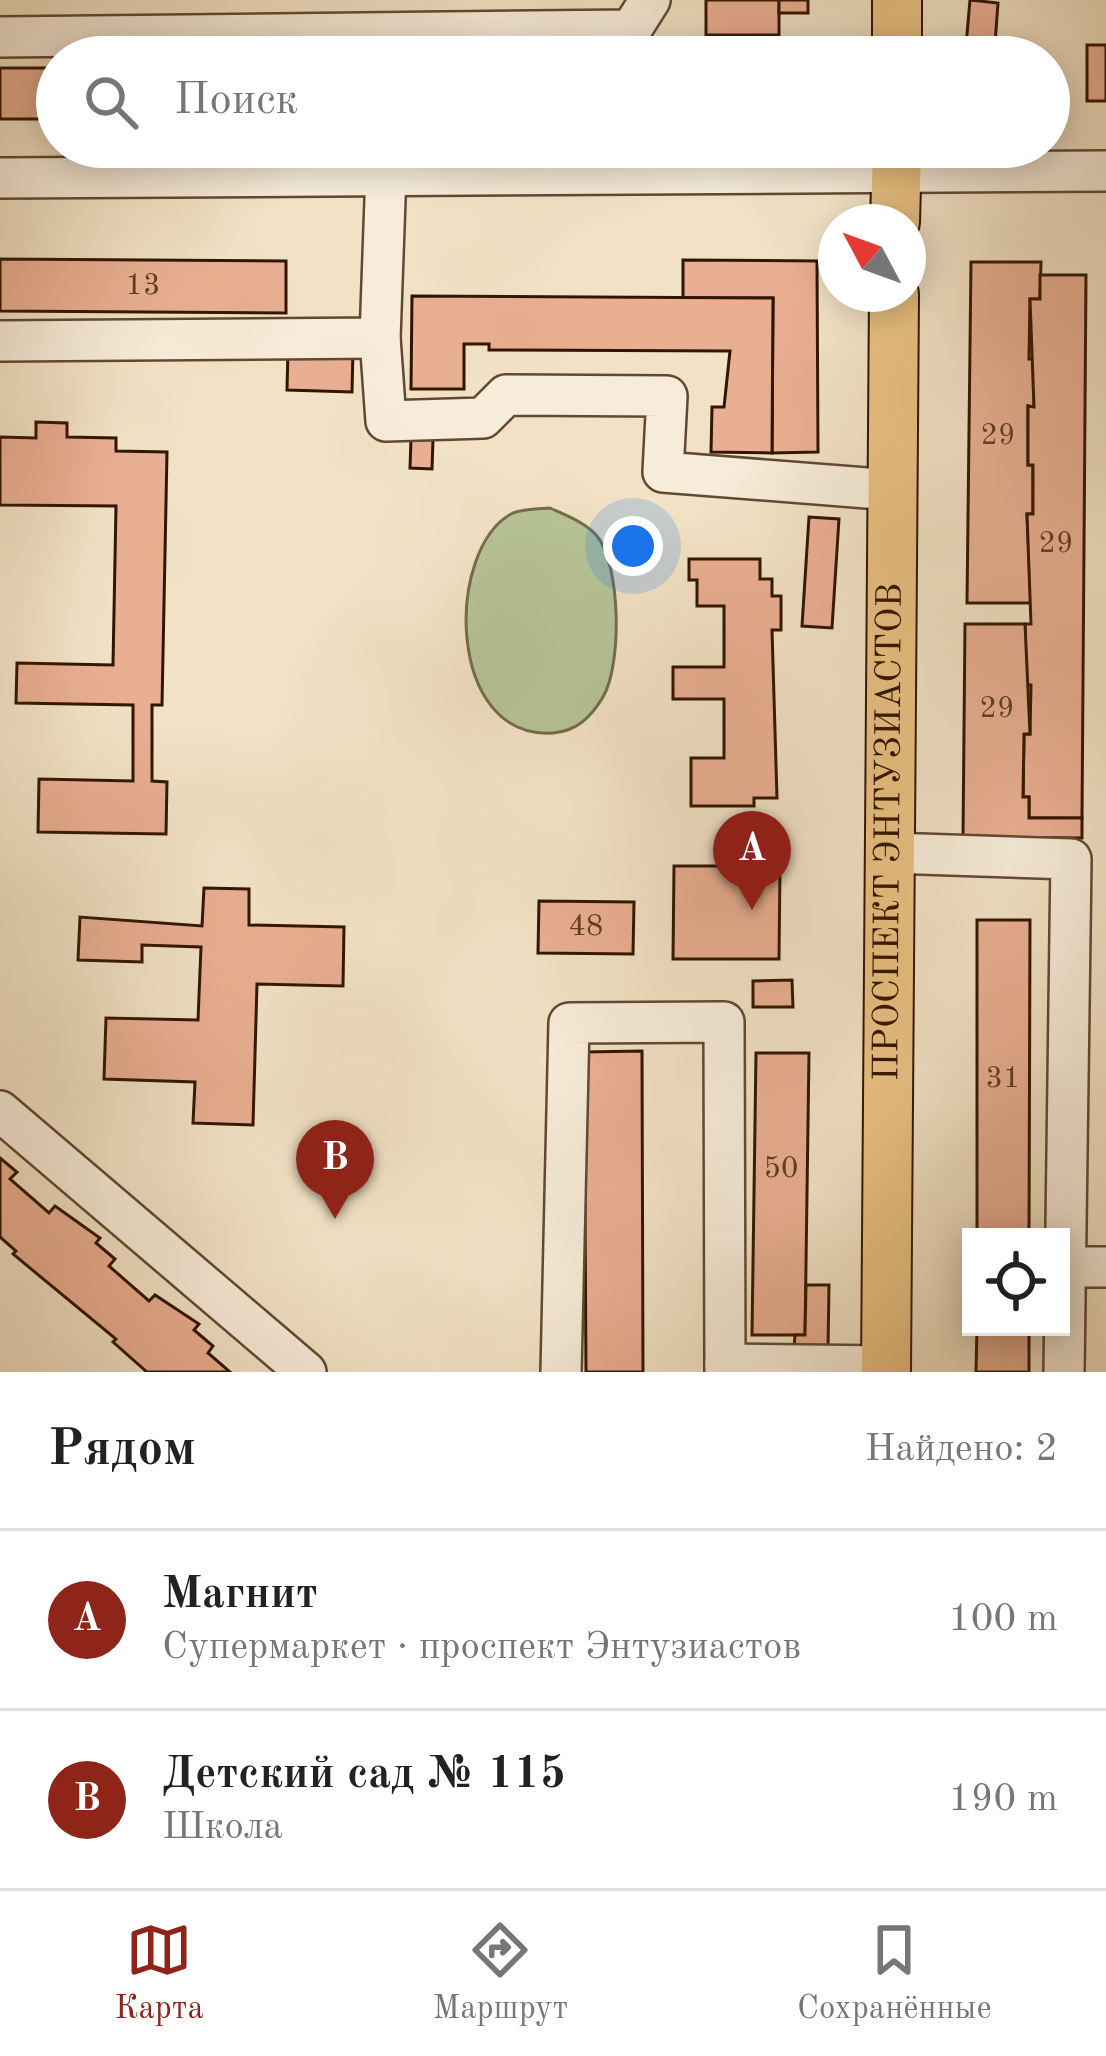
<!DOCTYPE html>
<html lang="ru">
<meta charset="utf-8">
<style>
body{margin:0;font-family:"Old Standard TT",serif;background:#f6f6f6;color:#222}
.controls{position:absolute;right:36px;bottom:36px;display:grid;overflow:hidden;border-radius:0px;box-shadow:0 6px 30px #0003}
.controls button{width:108px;height:108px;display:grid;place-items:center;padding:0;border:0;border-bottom:3px solid #e0e0e0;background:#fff;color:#222;font:60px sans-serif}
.compass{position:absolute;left:818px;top:204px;width:108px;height:108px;border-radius:50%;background:#fff;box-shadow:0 6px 30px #0003;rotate:311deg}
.you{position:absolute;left:633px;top:546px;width:42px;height:42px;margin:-30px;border:9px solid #fff;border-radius:50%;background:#1a73e8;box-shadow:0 0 0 18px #1a73e833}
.badge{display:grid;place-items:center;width:78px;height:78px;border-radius:50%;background:#8f2418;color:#fff;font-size:39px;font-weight:700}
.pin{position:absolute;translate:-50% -99px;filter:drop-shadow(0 3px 6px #0008)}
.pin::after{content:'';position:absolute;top:63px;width:42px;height:36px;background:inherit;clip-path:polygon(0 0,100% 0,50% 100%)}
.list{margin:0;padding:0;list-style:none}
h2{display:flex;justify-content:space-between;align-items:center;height:156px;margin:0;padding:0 48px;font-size:51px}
h2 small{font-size:39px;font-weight:400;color:#767676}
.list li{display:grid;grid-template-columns:78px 1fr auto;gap:36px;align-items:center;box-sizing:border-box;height:180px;padding:0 48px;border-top:3px solid #e0e0e0}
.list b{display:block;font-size:45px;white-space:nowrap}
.list p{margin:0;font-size:39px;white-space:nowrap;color:#767676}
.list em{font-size:39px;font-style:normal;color:#767676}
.icon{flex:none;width:66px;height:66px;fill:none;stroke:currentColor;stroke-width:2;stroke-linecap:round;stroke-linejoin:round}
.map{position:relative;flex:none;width:1106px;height:1372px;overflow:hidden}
.search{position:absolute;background:#fff;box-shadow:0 6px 30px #0003;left:36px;right:36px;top:36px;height:132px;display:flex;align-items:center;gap:30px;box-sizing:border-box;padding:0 42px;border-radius:66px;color:#767676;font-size:45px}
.sheet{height:516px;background:#fff}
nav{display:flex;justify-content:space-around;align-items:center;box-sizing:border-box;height:168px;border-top:3px solid #e0e0e0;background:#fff;font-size:33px;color:#767676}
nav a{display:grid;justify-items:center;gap:6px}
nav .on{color:#8f2418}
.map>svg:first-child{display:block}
.green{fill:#b7c497;stroke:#746c4c;stroke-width:3}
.building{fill:#e9af92;stroke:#321500;stroke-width:3}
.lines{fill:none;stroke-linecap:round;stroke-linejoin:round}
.minor-casing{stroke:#624831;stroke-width:44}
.major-casing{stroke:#321500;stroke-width:52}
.minor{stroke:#f7ecd9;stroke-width:39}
.major{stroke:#e9c182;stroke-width:48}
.labels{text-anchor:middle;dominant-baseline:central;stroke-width:9;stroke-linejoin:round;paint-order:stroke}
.number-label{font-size:30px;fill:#603c24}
.street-label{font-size:36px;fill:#321500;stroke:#f7ecd9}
</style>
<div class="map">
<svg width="1106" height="1372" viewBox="0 0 1106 1372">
<rect width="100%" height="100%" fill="#f2e2c5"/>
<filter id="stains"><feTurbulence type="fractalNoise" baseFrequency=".00167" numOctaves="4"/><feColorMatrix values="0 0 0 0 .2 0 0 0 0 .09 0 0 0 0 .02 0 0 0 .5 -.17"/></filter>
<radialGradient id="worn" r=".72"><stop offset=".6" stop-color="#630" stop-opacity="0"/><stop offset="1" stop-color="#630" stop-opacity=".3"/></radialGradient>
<path class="green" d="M550 508C565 515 585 522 597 536 621 566 622 665 603 697 591 717 577 731 553 733 445 740 445 547 513 513 523 509 539 509 550 508Z"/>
<g class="building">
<rect x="706" y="0" width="73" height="35"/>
<rect x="779" y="0" width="29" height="13"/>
<path d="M970 0 998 3 994 57H965Z"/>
<rect x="1087" y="45" width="19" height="56"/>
<rect x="0" y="68" width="51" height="51"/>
<path d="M0 259 286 261V313L0 311Z"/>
<path d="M683 260 817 261 818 452 772 453 773 298H683Z"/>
<path d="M971 262H1041L1040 299H1030L1029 359H1035L1034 407 1028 406V465H1033V514H1027L1031 603H967Z"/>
<path d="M1040 275H1086L1082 818H1029V797H1023L1024 734H1030L1031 685H1025V624H1031L1027 514H1033V465H1028V406L1034 407 1030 299H1040Z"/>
<path d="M412 296 773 298 772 453 711 452 712 407H724L730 351 489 350V344H464V389H411Z"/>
<path d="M288 349 353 350 352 392 287 390Z"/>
<path d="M36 422 67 423V437L116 438V451L167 452 162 705H152V781L167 782 166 834 38 832 39 779 133 781V705L16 703 17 663 113 665 116 506 0 505V437L36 438Z"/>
<path d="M411 439 433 440 432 469 410 468Z"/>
<path d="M809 517 839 519 832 628 802 626Z"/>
<path d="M689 559H760V579H772V596H781V630H772L777 798H754V806H691V758H724V699H673V667H724V606H697V580H689Z"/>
<path d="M965 624H1025L1030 734H1024L1023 797H1029V818H1082V838L963 837Z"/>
<path d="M674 866H780L779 959H673Z"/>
<path d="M204 888 249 889V925L344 927 343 986 257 984 253 1125 193 1123 195 1082 104 1079 106 1018 198 1020 201 947 142 945V962L78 960 80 917 202 926Z"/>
<path d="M539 901 634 902 633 954 538 953Z"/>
<path d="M977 920H1030L1029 1237H977Z"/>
<path d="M792 980 793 1007H753V981Z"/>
<path d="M642 1051 643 1372H586L584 1052Z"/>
<path d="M756 1053H809L805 1335H752Z"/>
<path d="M0 1158 17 1172 10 1179 49 1213 55 1206 100 1238 96 1243 115 1259 109 1266 149 1301 155 1295 199 1324 194 1330 213 1346 208 1353 230 1372H147L113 1342 116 1339 13 1254 16 1251 0 1237Z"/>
<path d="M806 1285H829L828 1349H794L795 1335H805Z"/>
<path d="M977 1327H1029V1372H976Z"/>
</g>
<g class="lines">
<g class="minor-casing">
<g id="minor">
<path d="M0 37 631 30 650 0"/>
<path d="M0 178 1106 171"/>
<path d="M380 338 386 421 483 418 506 395 667 396 663 472 892 490"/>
<path d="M0 341 380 338 386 172"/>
<path d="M890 853 1071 859 1064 1372"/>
<path d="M0 1111 306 1372"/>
<path d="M1063 1267H1106"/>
<path d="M725 1364 886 1366"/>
<path d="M561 1372 569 1023 724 1022 725 1372"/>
</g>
</g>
<g class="major-casing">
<g id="major">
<path d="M897 0V57"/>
<path d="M895 222 897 147"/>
<path id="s1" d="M886 1372 894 294"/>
</g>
</g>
<use href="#minor" class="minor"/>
<use href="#major" class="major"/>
</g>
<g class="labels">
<g class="number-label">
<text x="143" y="286">13</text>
<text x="998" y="436">29</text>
<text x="1056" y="544">29</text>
<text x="997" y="709">29</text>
<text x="586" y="927">48</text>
<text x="1003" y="1079">31</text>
<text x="781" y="1169">50</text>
</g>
<g class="street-label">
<text stroke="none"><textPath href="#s1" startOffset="540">ПРОСПЕКТ ЭНТУЗИАСТОВ</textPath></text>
</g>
</g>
<rect width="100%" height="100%" filter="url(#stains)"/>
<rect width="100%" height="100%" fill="url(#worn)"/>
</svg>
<div class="controls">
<button><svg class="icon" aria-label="locate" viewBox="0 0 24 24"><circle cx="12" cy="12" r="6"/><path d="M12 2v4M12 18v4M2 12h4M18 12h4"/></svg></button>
</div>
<svg class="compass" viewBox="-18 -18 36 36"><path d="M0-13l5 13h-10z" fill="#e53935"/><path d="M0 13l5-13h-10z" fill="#767676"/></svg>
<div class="you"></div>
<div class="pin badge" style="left:752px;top:910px">A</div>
<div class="pin badge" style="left:335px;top:1219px">B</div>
<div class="search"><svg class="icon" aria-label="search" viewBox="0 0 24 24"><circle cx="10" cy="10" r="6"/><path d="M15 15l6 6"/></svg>Поиск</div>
</div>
<section class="sheet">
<h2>Рядом<small>Найдено: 2</small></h2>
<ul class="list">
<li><span class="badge">A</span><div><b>Магнит</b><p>Супермаркет · проспект Энтузиастов</p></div><em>100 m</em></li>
<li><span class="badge">B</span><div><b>Детский сад № 115</b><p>Школа</p></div><em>190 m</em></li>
</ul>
</section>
<nav>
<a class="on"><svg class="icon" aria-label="map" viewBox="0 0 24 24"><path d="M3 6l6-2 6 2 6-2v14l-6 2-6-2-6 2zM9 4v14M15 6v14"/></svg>Карта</a>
<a><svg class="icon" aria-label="directions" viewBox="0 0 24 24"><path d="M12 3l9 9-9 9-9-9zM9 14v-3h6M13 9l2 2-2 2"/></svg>Маршрут</a>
<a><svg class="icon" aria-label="saved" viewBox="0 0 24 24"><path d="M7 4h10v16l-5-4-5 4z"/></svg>Сохранённые</a>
</nav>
